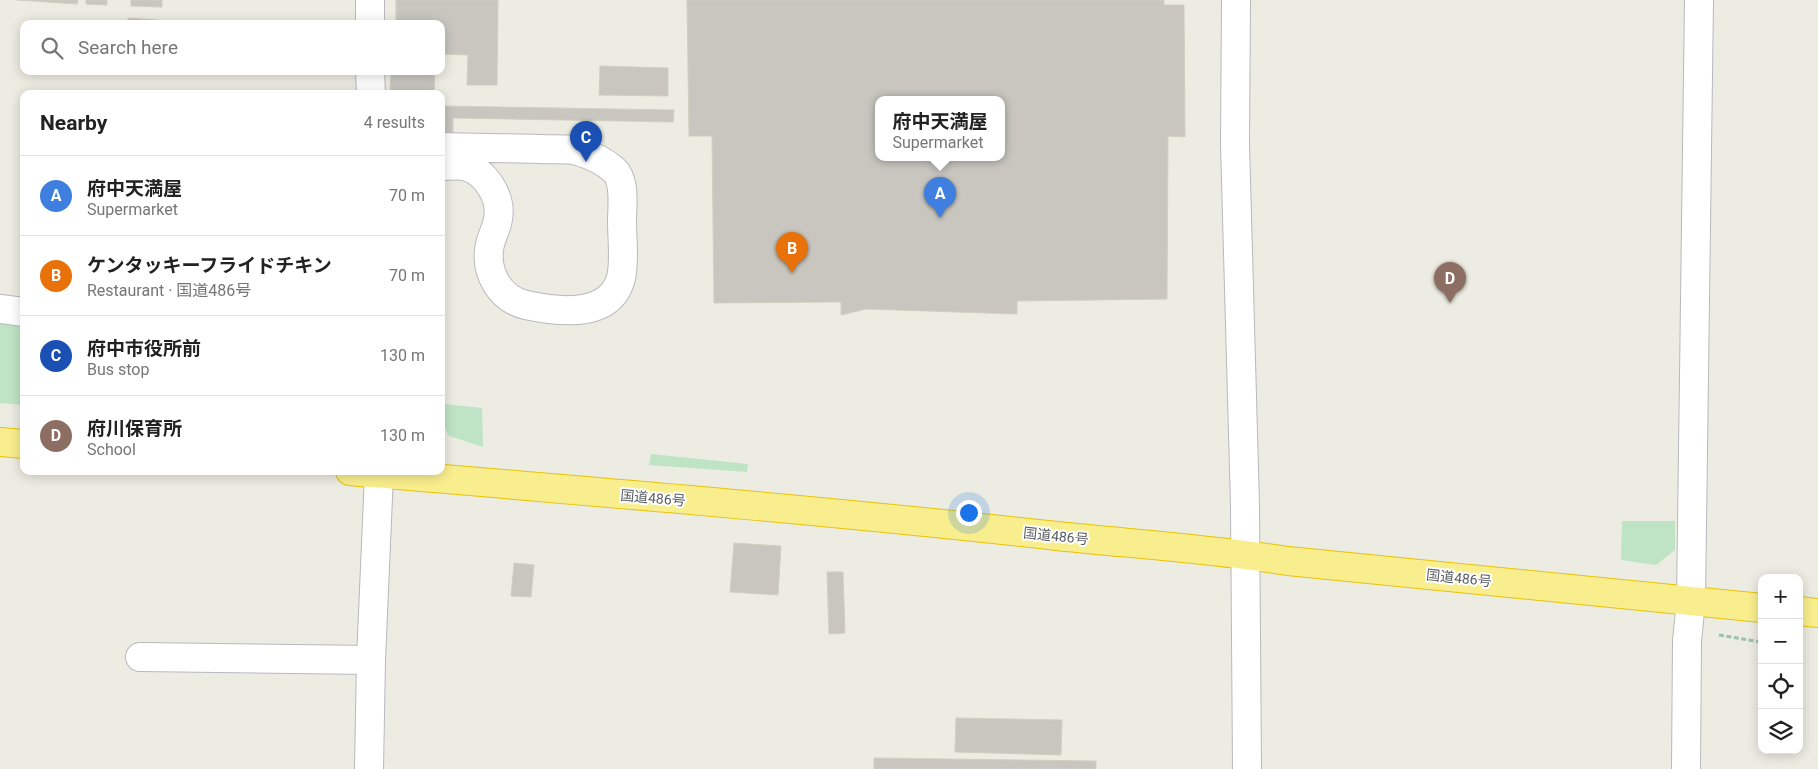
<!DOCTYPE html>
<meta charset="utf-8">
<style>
body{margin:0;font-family:Roboto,"Noto Sans JP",sans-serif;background:#f6f6f6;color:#222}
.controls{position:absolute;right:15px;bottom:15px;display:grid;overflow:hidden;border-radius:10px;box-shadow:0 2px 12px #0003}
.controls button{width:45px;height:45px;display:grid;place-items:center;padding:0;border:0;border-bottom:1px solid #e0e0e0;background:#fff;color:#222;font:25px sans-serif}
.you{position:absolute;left:968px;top:512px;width:18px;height:18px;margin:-12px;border:4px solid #fff;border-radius:50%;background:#1a73e8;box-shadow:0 0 0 8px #1a73e833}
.badge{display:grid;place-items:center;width:32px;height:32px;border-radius:50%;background:#e35a32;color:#fff;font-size:16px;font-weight:700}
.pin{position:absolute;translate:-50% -41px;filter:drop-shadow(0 1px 2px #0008)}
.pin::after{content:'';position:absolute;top:26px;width:18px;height:15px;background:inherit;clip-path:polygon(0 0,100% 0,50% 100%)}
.popup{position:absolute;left:875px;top:96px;width:130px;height:65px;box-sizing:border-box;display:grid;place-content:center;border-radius:10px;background:#fff;filter:drop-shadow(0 1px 4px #0005);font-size:16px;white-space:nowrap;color:#767676}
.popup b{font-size:19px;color:#222}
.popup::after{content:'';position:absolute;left:50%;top:100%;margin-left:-10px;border:10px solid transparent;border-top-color:#fff}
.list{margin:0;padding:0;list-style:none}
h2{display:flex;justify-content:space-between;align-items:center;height:65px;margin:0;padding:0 20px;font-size:21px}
h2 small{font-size:16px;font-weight:400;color:#767676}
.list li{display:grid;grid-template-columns:32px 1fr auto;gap:15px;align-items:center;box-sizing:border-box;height:80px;padding:0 20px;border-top:1px solid #e0e0e0}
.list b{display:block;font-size:19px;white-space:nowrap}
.list p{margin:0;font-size:16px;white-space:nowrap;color:#767676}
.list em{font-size:16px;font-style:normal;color:#767676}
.icon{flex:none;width:28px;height:28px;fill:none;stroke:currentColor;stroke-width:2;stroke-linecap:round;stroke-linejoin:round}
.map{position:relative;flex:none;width:1818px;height:769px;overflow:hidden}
.search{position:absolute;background:#fff;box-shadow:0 2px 12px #0003;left:20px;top:20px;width:425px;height:55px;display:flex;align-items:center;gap:12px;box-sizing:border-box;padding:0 18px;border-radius:10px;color:#767676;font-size:19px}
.panel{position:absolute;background:#fff;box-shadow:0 2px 12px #0003;left:20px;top:90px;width:425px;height:385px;border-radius:10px}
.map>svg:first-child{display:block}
.green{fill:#bfe4c5}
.building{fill:#c8c6bf;stroke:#d1cfc1;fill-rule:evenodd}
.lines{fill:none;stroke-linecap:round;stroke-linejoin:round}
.minor-casing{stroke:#b7b9be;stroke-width:30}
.highway-casing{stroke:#e7c308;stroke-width:30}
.path{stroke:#99c4ab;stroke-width:3;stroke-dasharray:5 2.5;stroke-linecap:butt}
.minor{stroke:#fff;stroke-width:28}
.highway{stroke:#f9ee8d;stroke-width:28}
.labels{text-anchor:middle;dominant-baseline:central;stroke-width:4;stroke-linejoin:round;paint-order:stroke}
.street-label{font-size:14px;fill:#5a5d62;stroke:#fff}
</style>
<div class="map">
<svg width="1818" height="769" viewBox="0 0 1818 769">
<rect width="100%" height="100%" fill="#edece2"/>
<g class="green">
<path d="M0 320 24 322V405L0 403Z"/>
<path d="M441 374 444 404 482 408 483 447 449 436 441 421Z"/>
<path d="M651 454 748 464 747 472 649 465Z"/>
<path d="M1622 521H1675V550L1656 565 1621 560Z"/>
</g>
<g class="building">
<path d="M17 0H78L77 4Z"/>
<path d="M86 0H107V5L86 4Z"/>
<path d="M131 0H162V7L131 6Z"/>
<path d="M396 0H498L497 85H467L468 55 441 54V24H396Z"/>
<path d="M687 0H1164V5H1184L1185 137 1168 136 1167 299 1017 301V314L866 309 841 315V302L714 303 712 136H689ZM879 99H1001V157H879Z"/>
<path d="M128 18 157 20 156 24H128Z"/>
<path d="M600 66 668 68V96L599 95Z"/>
<path d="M391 71H435L434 94H390Z"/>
<path d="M441 106 674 110 673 122 453 118V140L441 139Z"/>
<path d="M734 543 781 546 778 595 730 592Z"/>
<path d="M514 563 534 565 531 597 511 596Z"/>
<path d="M827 572H843L845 633 829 634Z"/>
<path d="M956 718 1062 720 1061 755 955 752Z"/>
<path d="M874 758 1096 761V769H874Z"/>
</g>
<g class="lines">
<g class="minor-casing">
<g id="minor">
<path d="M370 0V24"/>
<path d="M1236 0 1235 144 1245 505 1247 769"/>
<path d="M370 71 371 94"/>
<path d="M441 147C474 148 507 148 540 149 552 150 567 148 578 151 591 155 604 161 614 170 626 181 622 207 622 221 622 239 625 261 621 278 610 319 558 312 526 305 499 299 484 271 490 244 492 236 497 227 498 219 502 198 487 174 468 167 460 164 449 166 441 166"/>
<path d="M0 309 24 312"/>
<path d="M140 657 371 660"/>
<path d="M369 769 371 660 379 474"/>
<path d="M1686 769 1687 641 1691 601 1699 0"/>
</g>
</g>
<g class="highway-casing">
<g id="highway">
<path d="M0 442 24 444"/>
<path d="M350 471C586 491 822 510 1057 536 1134 544 1212 549 1288 561L1762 608"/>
<path d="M1799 611 1818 613"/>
</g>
</g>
<path class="path" d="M1719 635 1761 642"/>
<use href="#minor" class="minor"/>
<use href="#highway" class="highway"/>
</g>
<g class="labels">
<g class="street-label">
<text transform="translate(653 498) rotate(5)">国道486号</text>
<text transform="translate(1056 536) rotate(6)">国道486号</text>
<text transform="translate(1459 578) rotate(6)">国道486号</text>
</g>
</g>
</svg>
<div class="controls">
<button>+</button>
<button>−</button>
<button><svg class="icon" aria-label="locate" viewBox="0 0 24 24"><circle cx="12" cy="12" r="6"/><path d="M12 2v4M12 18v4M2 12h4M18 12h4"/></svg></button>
<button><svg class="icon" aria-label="layers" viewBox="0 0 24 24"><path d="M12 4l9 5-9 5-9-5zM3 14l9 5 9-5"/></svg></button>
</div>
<div class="you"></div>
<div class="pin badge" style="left:940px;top:218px;background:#3f7fe0">A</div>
<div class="popup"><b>府中天満屋</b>Supermarket</div>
<div class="pin badge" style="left:792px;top:273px;background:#e8710a">B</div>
<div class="pin badge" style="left:586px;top:162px;background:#1a4fb4">C</div>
<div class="pin badge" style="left:1450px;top:303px;background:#8d6e63">D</div>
<div class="search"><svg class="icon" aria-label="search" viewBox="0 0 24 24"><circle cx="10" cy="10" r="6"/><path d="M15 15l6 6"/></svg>Search here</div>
<section class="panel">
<h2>Nearby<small>4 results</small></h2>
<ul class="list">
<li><span class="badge" style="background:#3f7fe0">A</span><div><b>府中天満屋</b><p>Supermarket</p></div><em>70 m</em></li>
<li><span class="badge" style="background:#e8710a">B</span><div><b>ケンタッキーフライドチキン</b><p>Restaurant · 国道486号</p></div><em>70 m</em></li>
<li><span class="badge" style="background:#1a4fb4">C</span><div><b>府中市役所前</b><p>Bus stop</p></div><em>130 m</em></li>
<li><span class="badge" style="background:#8d6e63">D</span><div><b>府川保育所</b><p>School</p></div><em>130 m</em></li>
</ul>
</section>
</div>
